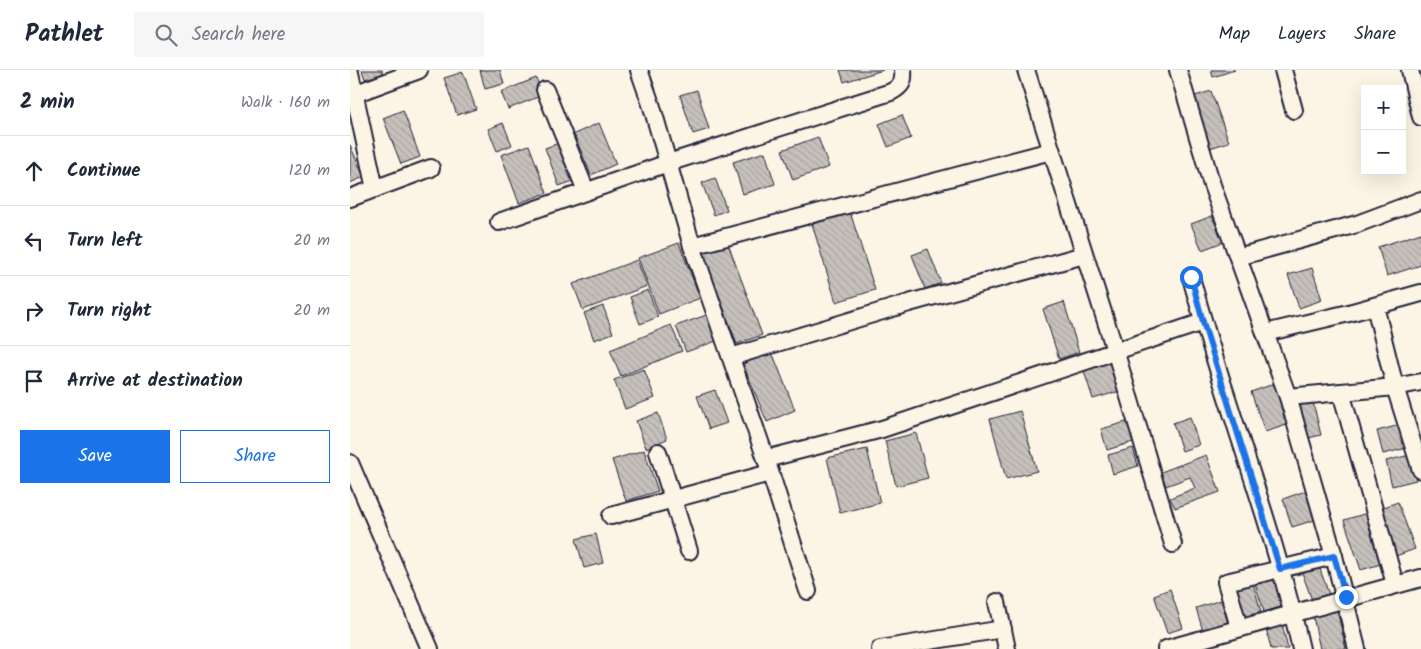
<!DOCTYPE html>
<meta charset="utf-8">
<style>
body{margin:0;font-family:Kalam,sans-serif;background:#f6f6f7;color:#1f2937}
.controls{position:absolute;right:15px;top:15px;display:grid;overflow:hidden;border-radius:0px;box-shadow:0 5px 20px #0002}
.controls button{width:45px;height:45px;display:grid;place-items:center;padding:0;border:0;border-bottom:1px solid #e0e1e3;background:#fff;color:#1f2937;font:25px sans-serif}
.stop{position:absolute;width:15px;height:15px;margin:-11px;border:4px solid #1a73e8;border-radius:50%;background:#fff}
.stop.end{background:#1a73e8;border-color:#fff;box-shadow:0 1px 5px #0008}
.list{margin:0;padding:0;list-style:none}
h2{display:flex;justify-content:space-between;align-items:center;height:65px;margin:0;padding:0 20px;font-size:21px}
h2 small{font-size:16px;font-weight:400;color:#747a83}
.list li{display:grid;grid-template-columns:32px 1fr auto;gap:15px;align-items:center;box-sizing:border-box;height:70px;padding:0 20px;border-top:1px solid #e0e1e3}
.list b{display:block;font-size:19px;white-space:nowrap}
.list em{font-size:16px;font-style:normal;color:#747a83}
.actions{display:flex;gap:10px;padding:15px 20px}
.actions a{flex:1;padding:11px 0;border:1px solid #1a73e8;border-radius:0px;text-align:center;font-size:18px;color:#1a73e8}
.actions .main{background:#1a73e8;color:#fff}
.icon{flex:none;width:28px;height:28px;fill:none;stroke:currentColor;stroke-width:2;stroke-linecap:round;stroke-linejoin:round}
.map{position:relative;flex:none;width:1071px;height:579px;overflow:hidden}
header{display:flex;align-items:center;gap:30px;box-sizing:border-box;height:70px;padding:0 25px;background:#fff;border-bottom:1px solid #e0e1e3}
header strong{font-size:24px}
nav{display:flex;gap:28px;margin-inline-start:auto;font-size:18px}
.search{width:350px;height:45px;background:#f6f6f7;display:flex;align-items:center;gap:12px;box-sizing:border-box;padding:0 18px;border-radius:0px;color:#747a83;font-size:19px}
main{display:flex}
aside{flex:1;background:#fff}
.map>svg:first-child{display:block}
.building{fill:url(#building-back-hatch);stroke:#22223b}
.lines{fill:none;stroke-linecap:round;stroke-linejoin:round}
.street-casing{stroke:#22223b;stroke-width:20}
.street{stroke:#fcf5e5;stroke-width:16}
.route{stroke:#1a73e8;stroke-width:6}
</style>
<header>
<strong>Pathlet</strong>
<div class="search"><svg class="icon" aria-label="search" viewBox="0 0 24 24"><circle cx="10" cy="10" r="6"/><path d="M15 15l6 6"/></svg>Search here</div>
<nav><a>Map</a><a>Layers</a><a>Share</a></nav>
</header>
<main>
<aside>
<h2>2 min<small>Walk · 160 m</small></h2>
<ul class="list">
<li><svg class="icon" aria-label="ahead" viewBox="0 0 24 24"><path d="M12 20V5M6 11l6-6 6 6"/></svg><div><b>Continue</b></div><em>120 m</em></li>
<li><svg class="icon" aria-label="left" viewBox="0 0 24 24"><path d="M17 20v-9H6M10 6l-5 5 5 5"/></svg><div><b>Turn left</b></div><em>20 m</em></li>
<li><svg class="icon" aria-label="right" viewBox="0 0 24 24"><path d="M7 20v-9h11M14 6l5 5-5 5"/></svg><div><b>Turn right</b></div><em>20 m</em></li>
<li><svg class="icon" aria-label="arrive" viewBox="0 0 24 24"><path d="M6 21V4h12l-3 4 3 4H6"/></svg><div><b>Arrive at destination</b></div></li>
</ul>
<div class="actions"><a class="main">Save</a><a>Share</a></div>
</aside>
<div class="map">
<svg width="1071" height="579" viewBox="0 0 1071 579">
<defs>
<pattern id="building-back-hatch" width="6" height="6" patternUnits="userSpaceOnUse" patternTransform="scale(1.25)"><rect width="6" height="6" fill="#c6c1bb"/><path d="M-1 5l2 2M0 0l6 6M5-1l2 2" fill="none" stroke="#aaa6a2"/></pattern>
</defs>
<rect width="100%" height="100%" fill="#fcf5e5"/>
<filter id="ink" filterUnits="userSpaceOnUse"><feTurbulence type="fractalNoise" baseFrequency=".02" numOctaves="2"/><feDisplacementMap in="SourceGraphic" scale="10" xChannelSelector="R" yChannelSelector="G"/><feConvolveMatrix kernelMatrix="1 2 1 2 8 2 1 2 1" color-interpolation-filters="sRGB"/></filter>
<g filter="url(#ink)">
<g class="building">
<path d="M12 0H32L33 4 15 9Z"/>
<path d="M130 0H150L154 14 135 19Z"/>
<path d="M490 0H533L494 12Z"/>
<path d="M861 0H885L863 7Z"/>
<path d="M113 2 126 39 107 45 94 8Z"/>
<path d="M186 8 193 25 158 39 151 22Z"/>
<path d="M347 20 359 59 343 64 330 25Z"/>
<path d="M861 21 879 72 860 78 842 27Z"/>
<path d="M53 40 70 87 51 94 33 48Z"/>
<path d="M552 45 561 68 538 77 529 54Z"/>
<path d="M153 53 162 75 147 81 138 59Z"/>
<path d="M249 53 266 94 241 105 224 64Z"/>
<path d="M468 67 479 97 443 110 432 80Z"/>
<path d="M209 73 223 111 209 116 195 78Z"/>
<path d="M0 75 14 107 0 113Z"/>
<path d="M179 75 197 123 169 133 151 85Z"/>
<path d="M415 82 425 114 393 124 383 92Z"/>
<path d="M365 108 377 140 364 145 352 113Z"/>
<path d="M500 142 525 220 486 232 462 154Z"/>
<path d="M862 146 873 172 852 180 841 154Z"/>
<path d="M1071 163V195L1037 206 1028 177Z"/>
<path d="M329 173 350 228 309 244 288 188Z"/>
<path d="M378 174 412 265 387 274 353 183Z"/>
<path d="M578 179 591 213 575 219 562 185Z"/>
<path d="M287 190 297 216 233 240 223 214Z"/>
<path d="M962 198 972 230 949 238 938 205Z"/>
<path d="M298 220 308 247 290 254 280 227Z"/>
<path d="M714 232 729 282 709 289 693 239Z"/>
<path d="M253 236 263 263 244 270 234 243Z"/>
<path d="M359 244 369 270 336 282 326 256Z"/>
<path d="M321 255 332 281 271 306 260 280Z"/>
<path d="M422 282 445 340 417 352 393 294Z"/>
<path d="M760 287 770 321 743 329 732 295Z"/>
<path d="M294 299 305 328 275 339 264 310Z"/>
<path d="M926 313 940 354 915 362 901 322Z"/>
<path d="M365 320 377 353 359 359 347 326Z"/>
<path d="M962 328 971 365 954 369 944 332Z"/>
<path d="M670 341 687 401 656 409 640 349Z"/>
<path d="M308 343 317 369 296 378 286 351Z"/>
<path d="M840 347 849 375 832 381 823 353Z"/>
<path d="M780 351 786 371 757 380 751 359Z"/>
<path d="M1050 355 1057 378 1033 384 1027 361Z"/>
<path d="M566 363 578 408 546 416 535 371Z"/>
<path d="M783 378 788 396 763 404 758 385Z"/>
<path d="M517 379 530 433 490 443 477 388Z"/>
<path d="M294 380 308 421 276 431 262 390Z"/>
<path d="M856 385 870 422 825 438 820 428 845 418 840 407 816 416 811 402Z"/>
<path d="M1060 385 1066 410 1042 416 1036 391Z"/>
<path d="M958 420 968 449 942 457 933 429Z"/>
<path d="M1048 432 1065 479 1043 487 1026 440Z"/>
<path d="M1017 443 1034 493 1011 500 994 450Z"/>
<path d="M246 464 253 493 234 498 226 469Z"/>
<path d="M967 491 980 527 963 533 950 497Z"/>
<path d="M928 503 937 535 914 542 904 510Z"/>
<path d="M903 513 911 542 888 548 880 520Z"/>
<path d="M820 519 833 558 817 563 804 525Z"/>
<path d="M871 530 878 554 853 561 846 538Z"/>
<path d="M986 536 996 579H970L962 542Z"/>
<path d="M932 554 938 579H921L916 558Z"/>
</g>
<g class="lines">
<g class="street-casing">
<g id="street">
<path d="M289 0 302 37 342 176 416 389 458 521"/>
<path d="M676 0 765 280 823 474"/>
<path d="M828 0 862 115 938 327 984 486 1007 579"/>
<path d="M933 0 944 40"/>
<path d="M1060 0 1071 47"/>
<path d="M0 3 25 119"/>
<path d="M195 20 236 121"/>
<path d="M4 24 69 0"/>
<path d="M0 128 81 98"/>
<path d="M149 152 318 93 541 22C552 16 554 12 553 0"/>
<path d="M342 176 701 81"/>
<path d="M888 187 1007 154 1071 130"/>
<path d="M841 207C874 332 923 453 951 579"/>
<path d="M1025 236 1045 317 1071 400"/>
<path d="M915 263 999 243 1071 223"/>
<path d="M381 287 559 233 734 185"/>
<path d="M991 322 1045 514"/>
<path d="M938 327 1045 317 1071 312"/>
<path d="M308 382 339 481"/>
<path d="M416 389 532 359 853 252"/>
<path d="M0 393 80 579"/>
<path d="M261 446 420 403"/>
<path d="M647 532 657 579"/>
<path d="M889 557 876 512 984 486"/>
<path d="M530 579 653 559"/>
<path d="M816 579 1071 508"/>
</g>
</g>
<use href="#street" class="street"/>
</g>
</g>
<g class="lines" filter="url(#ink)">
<path class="route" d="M841 207 853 252 930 499 984 486 996 527"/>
</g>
</svg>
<div class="controls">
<button>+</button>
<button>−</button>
</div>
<div class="stop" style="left:841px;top:207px"></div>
<div class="stop end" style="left:996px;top:527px"></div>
</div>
</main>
